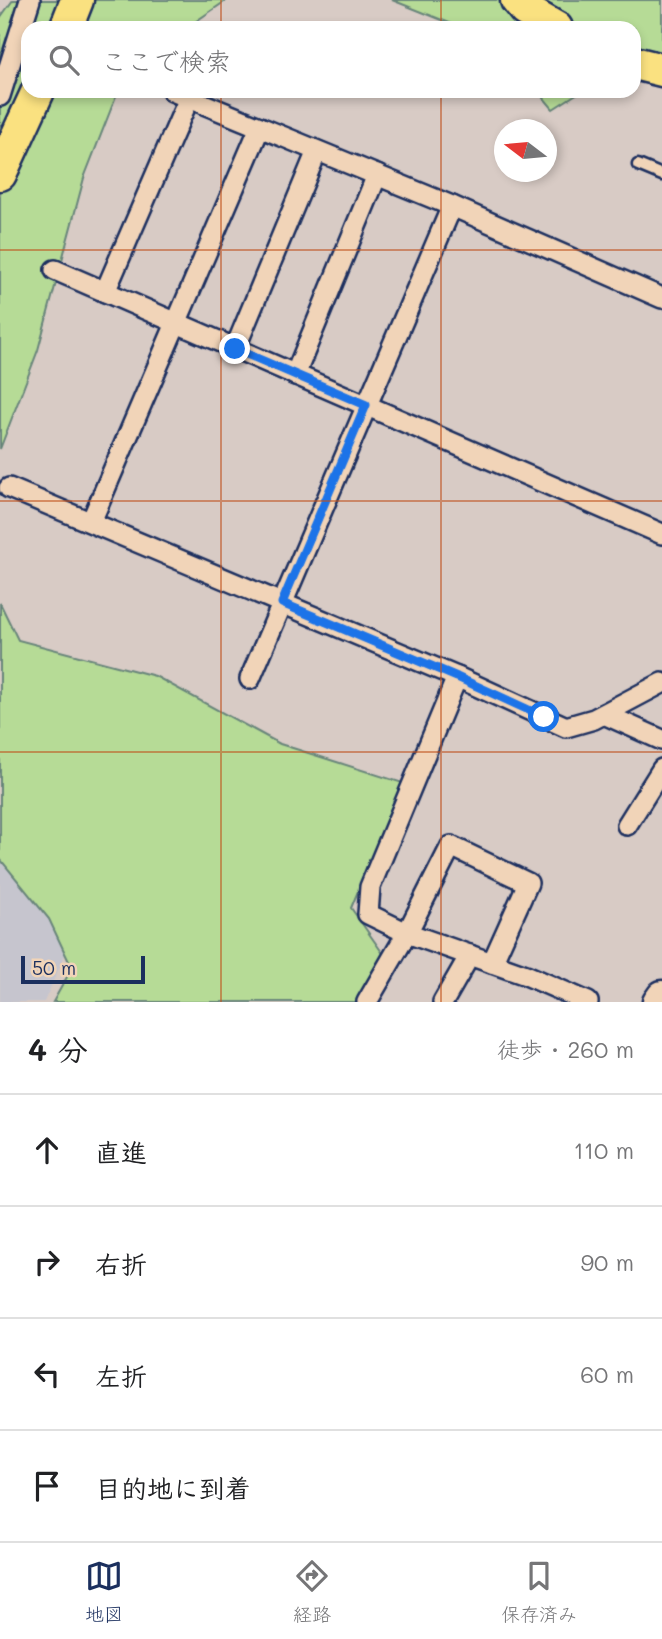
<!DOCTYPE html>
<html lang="ja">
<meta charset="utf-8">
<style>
body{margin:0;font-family:Mali,"Klee One",sans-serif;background:#f2f2f2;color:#202124}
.compass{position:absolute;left:494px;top:119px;width:63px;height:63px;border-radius:50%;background:#fff;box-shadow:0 4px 10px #0003;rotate:286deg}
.scale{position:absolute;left:21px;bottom:18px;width:124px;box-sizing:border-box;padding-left:7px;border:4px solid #1b2f5e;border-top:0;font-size:19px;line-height:24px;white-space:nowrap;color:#1b2f5e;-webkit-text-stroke:5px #f1d4b8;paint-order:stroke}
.stop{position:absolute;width:21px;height:21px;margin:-16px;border:5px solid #1a73e8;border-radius:50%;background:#fff}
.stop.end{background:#1a73e8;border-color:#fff;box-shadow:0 2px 7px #0008}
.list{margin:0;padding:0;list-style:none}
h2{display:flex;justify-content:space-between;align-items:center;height:91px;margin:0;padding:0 28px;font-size:30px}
h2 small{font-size:23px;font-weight:400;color:#757577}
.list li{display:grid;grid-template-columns:46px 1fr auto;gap:21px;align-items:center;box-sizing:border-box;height:112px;padding:0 28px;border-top:2px solid #e0e0e0}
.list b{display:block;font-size:26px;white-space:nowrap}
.list em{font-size:23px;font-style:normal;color:#757577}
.icon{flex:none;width:38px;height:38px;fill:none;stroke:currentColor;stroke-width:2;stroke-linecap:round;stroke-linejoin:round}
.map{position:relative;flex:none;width:662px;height:1002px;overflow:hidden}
.search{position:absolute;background:#fff;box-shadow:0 4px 10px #0003;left:21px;right:21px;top:21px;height:77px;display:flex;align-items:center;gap:18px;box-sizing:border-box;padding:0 24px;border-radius:21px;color:#757577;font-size:26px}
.sheet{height:539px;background:#fff}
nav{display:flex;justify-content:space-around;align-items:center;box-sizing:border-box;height:98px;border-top:2px solid #e0e0e0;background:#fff;font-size:19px;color:#757577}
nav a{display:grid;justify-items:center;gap:4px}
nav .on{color:#1b2f5e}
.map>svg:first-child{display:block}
.built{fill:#c6c5ce}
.green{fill:#b6db96;stroke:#68857a;stroke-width:2}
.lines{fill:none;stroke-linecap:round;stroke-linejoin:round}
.lane-casing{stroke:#1b2f5e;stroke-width:15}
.street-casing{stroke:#1b2f5e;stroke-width:24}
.secondary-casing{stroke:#1b2f5e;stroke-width:33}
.primary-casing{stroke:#1b2f5e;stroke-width:37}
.lane{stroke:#f1d4b8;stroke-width:10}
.street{stroke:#f1d4b8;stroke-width:19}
.secondary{stroke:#f1d4b8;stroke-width:28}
.primary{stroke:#fae180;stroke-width:32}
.route{stroke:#1a73e8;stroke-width:9}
.grid{fill:none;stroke:#bf511c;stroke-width:2;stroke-opacity:0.55}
</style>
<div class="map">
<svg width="662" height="1002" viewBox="0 0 662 1002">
<rect width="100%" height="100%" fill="#d8cbc5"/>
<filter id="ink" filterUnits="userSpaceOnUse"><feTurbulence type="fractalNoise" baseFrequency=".0143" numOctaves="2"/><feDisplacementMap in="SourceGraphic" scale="14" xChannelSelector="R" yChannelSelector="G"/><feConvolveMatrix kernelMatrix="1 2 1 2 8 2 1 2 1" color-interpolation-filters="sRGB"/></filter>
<g filter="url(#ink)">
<path class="built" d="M0 837 94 890 44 1002H0Z"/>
<g class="green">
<path d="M13 0H227L186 28H28V91H118L84 178 38 350 0 449V18Z"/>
<path d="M392 0H662V61L634 57V28H462Z"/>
<path d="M538 91H581L553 109Z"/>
<path d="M0 603 18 640 155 676 280 744 403 783 351 908 384 955 355 1002H53L72 968 49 919 0 859Z"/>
</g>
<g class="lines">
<g class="lane-casing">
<path id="lane" d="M638 165 662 175"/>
</g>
<g class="street-casing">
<g id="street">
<path d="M172 91 452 206 662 298"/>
<path d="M0 96 30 0"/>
<path d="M55 270 662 534"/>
<path d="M105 292 189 98"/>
<path d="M235 349 317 151"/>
<path d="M295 375 377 175"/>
<path d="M9 488 457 677 566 727 594 719 662 683"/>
<path d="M91 522 260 127"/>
<path d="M457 677 370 887 368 914 407 933 526 975 588 1002"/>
<path d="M250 679 452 206"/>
<path d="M604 714 662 740"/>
<path d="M627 825 662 769"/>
<path d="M367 1002 407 933 451 846 528 883 492 963"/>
<path d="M443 1002 470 955"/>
</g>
</g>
<g class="secondary-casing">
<path id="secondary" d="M657 1002 662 995"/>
</g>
<g class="primary-casing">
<g id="primary">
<path d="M517 0 525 10 556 28"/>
<path d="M66 28 77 0"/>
<path d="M634 63 662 70"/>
<path d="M0 174 38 91"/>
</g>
</g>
<use href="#lane" class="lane"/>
<use href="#street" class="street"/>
<use href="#secondary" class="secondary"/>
<use href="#primary" class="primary"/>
</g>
</g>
<g class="lines" filter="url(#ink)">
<path class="route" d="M235 349 366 405 282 603 457 677 544 717"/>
</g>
<path class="grid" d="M221 0V28M441 0V28M221 91V1002M441 91V1002M0 250H662M0 501H662M0 752H662"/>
</svg>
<svg class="compass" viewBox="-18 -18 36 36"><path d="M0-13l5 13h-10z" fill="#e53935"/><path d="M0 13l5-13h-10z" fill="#757577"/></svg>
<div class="scale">50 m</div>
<div class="stop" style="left:544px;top:717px"></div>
<div class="stop end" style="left:235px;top:349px"></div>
<div class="search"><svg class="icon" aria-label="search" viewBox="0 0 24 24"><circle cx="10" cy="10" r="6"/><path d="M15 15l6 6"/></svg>ここで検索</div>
</div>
<section class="sheet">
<h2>4 分<small>徒歩 · 260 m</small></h2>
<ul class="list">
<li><svg class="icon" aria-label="ahead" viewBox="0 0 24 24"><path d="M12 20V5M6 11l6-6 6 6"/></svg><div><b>直進</b></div><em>110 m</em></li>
<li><svg class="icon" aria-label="right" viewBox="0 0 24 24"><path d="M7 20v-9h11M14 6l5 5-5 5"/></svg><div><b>右折</b></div><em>90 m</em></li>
<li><svg class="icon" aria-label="left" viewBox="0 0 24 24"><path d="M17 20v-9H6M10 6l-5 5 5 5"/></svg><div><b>左折</b></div><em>60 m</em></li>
<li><svg class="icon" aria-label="arrive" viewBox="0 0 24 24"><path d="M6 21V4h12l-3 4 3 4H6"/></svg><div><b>目的地に到着</b></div></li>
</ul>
</section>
<nav>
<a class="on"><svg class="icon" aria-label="map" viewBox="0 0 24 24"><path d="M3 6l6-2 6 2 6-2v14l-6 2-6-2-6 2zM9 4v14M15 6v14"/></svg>地図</a>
<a><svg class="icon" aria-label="directions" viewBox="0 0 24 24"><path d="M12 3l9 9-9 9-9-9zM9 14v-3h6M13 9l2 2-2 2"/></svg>経路</a>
<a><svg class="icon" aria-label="saved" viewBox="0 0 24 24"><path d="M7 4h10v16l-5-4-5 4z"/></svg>保存済み</a>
</nav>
